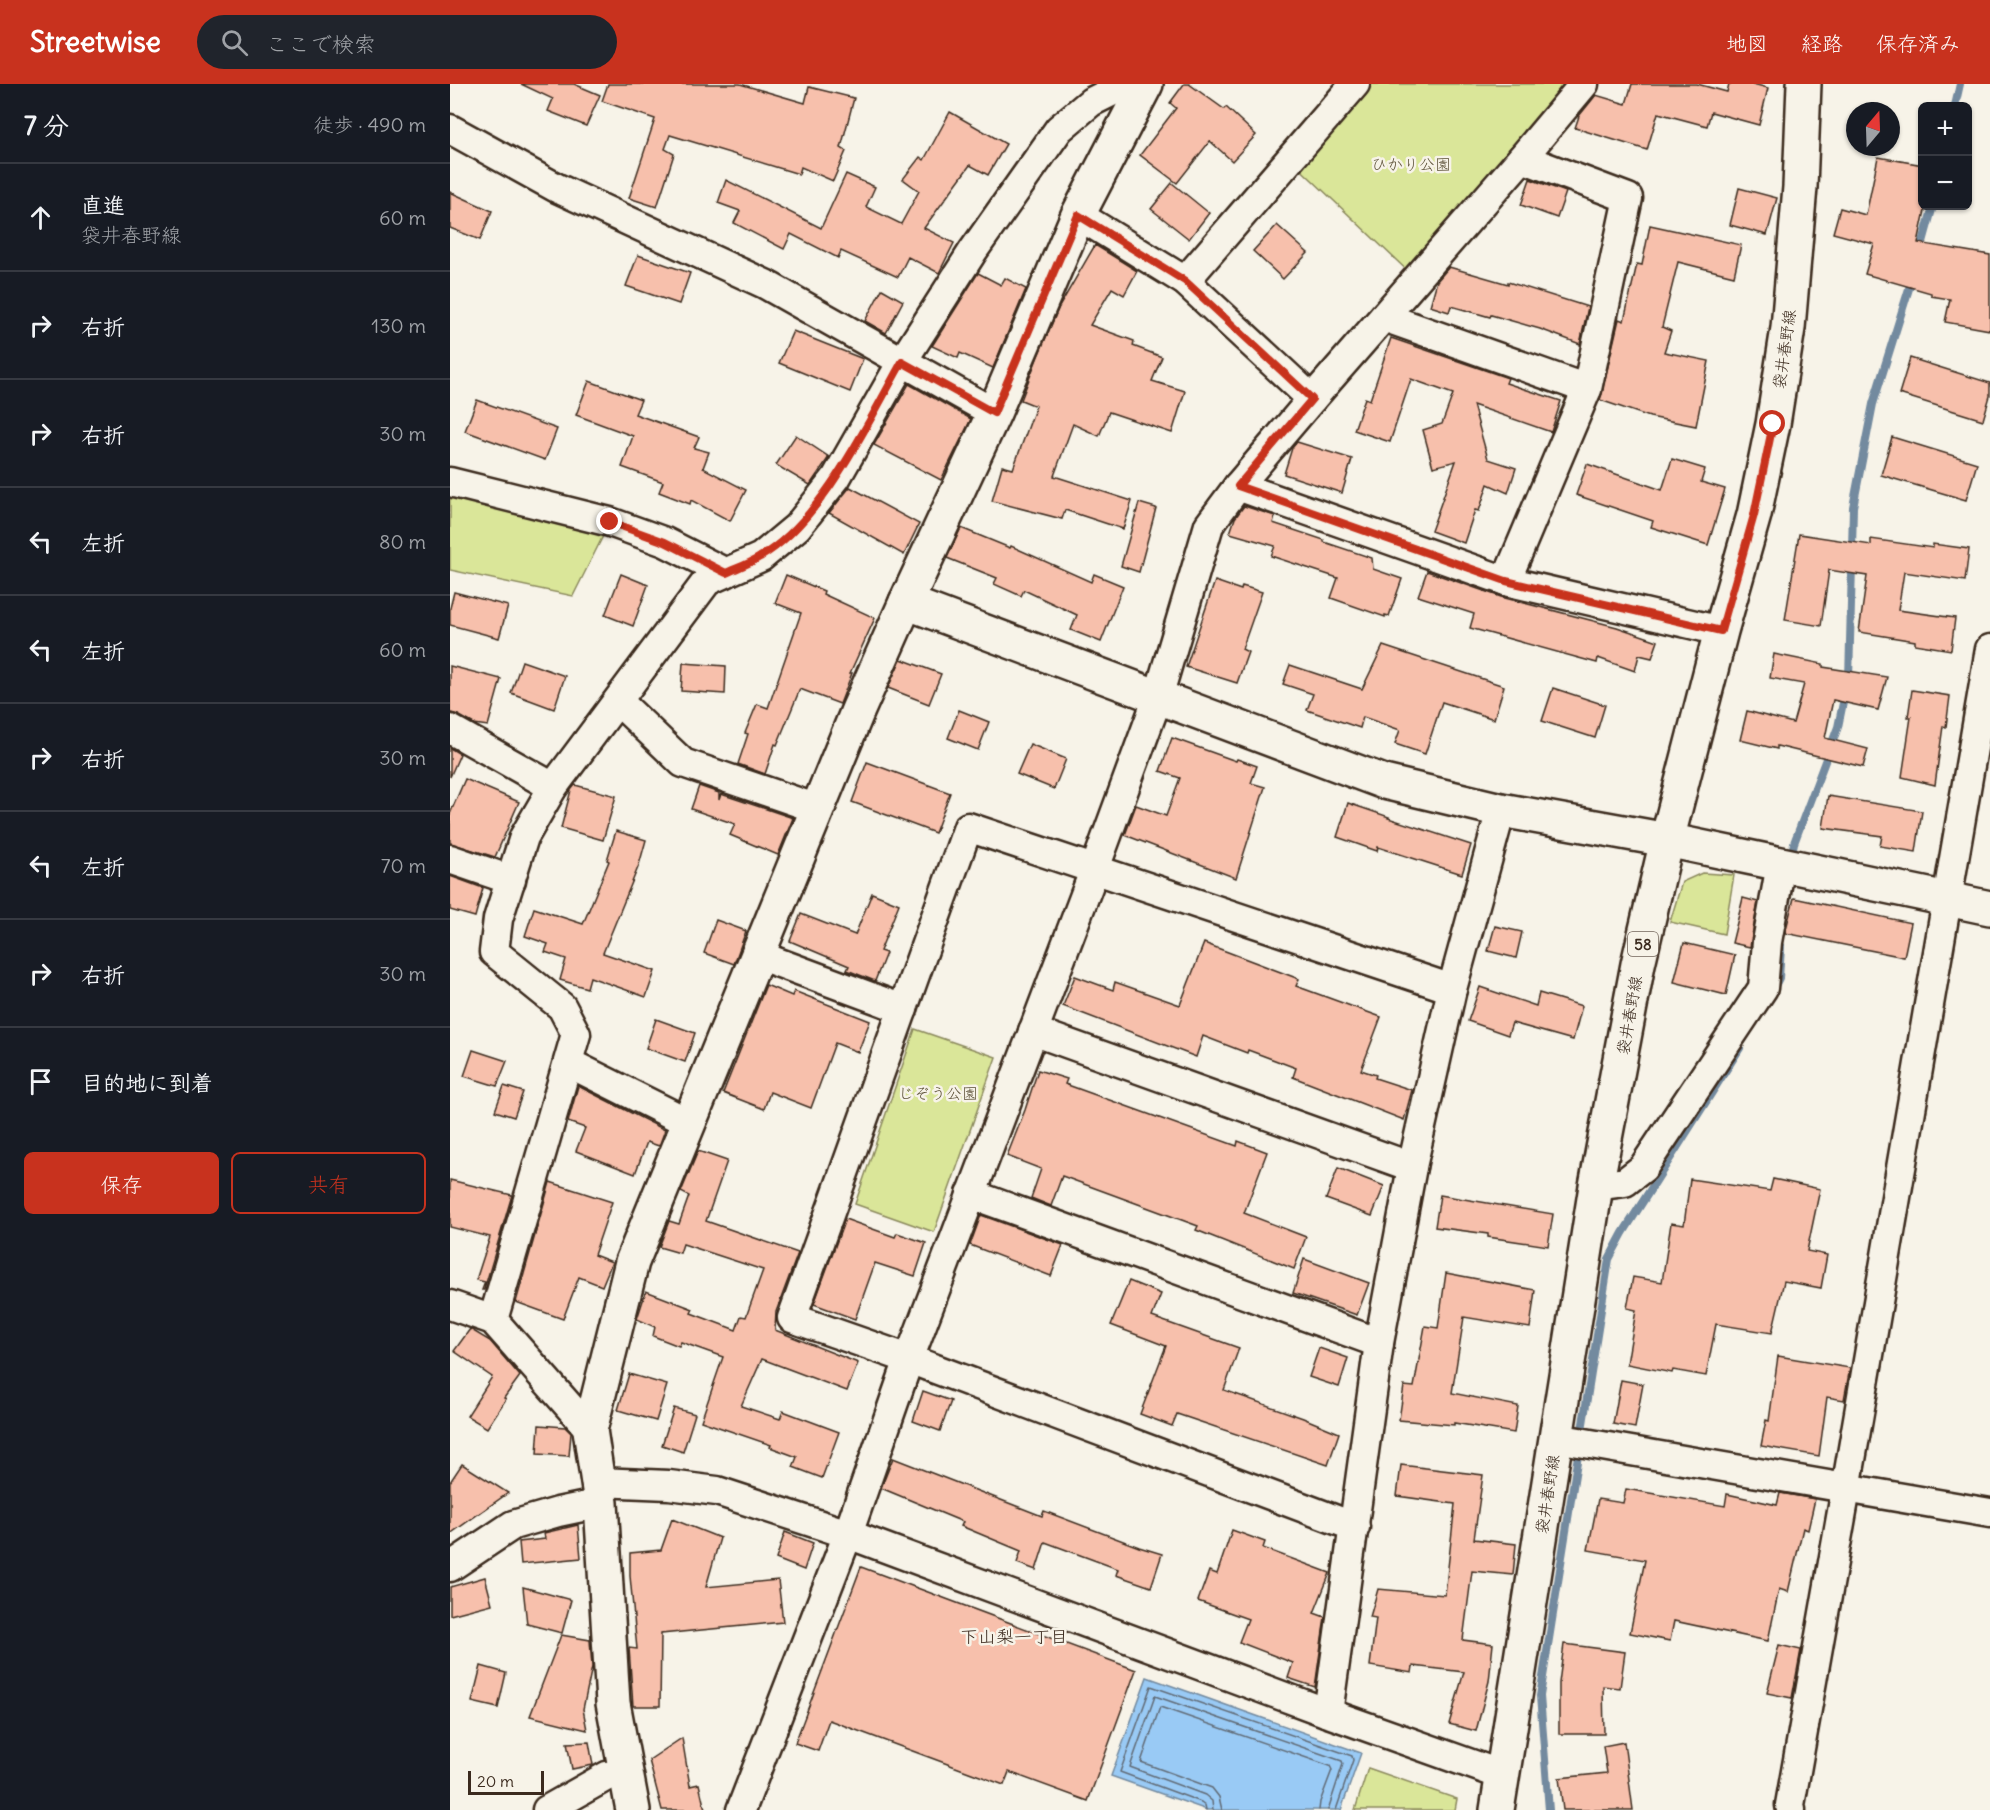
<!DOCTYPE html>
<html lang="ja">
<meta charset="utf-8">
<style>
body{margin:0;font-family:Delius,"Klee One",sans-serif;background:#20242c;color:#f1f3f6}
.controls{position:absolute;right:18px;top:18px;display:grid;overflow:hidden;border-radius:9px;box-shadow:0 2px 4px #0004}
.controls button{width:54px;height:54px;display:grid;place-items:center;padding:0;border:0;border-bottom:2px solid #363941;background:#171b24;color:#f1f3f6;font:30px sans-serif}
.compass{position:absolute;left:1396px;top:18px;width:54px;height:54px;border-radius:50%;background:#171b24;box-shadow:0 2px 4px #0004;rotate:19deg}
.scale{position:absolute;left:18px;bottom:15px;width:76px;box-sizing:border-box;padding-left:6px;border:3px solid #3b2a1e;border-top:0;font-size:16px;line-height:21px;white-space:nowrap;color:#3b2a1e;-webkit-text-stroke:4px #f7f3e8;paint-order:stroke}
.stop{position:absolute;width:18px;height:18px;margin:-14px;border:4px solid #c8321e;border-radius:50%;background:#fff}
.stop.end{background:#c8321e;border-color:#fff;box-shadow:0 2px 6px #0008}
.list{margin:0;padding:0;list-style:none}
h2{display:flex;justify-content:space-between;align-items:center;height:78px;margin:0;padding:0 24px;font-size:26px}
h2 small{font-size:20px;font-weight:400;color:#9ea1a6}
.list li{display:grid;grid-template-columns:39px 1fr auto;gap:18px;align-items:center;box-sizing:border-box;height:108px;padding:0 24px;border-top:2px solid #363941}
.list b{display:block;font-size:22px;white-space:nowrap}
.list p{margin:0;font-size:20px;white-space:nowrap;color:#9ea1a6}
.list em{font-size:20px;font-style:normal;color:#9ea1a6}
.actions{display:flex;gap:12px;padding:18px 24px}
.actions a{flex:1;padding:14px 0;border:2px solid #c8321e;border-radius:9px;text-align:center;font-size:21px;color:#c8321e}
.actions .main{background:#c8321e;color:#fff}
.icon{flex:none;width:33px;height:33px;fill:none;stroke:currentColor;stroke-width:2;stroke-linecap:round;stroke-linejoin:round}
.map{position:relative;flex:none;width:1540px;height:1726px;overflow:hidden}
header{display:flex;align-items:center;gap:36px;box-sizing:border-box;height:84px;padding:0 30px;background:#c8321e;color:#fff}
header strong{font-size:28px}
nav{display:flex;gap:33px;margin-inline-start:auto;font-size:21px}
.search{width:420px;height:54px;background:#20242c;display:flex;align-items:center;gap:15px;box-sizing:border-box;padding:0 21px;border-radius:33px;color:#9ea1a6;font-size:22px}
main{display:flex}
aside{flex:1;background:#171b24}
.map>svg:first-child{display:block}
.green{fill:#dae699;stroke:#8a885c;stroke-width:1.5}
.water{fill:#99caf5;stroke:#738a9f;stroke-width:1.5}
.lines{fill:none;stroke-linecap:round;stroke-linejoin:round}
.shore{stroke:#616a74;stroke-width:1.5}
.stream{stroke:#738a9f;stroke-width:8}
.building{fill:#f7c0ac;stroke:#3b2a1e;stroke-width:1.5}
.street-casing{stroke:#3b2a1e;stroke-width:33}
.secondary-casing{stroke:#3b2a1e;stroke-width:38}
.primary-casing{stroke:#3b2a1e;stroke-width:38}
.street{stroke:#f7f3e8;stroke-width:28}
.secondary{stroke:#f7f3e8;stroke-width:33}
.primary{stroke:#f7f3e8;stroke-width:33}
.route{stroke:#c8321e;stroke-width:8}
.labels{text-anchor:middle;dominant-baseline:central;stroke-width:5;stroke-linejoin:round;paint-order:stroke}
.shield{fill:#f7f3e8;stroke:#73665b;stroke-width:1.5}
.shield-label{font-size:15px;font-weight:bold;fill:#3b2a1e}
.park-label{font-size:16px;fill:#5b5037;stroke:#f7f3e8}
.street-label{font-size:16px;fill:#3b2a1e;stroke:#f7f3e8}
.neighbourhood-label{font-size:18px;fill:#3b2a1e;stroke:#f7f3e8}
</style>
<header>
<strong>Streetwise</strong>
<div class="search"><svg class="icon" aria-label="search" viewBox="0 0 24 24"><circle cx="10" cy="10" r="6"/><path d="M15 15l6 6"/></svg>ここで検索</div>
<nav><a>地図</a><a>経路</a><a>保存済み</a></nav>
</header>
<main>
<aside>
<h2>7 分<small>徒歩 · 490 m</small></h2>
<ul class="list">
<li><svg class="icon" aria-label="ahead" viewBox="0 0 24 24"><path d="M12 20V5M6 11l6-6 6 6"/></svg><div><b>直進</b><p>袋井春野線</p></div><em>60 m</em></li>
<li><svg class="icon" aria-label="right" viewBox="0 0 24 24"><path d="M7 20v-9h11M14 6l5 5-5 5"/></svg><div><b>右折</b></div><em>130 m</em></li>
<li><svg class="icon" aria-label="right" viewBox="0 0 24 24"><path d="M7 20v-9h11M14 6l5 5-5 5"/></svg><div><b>右折</b></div><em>30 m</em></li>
<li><svg class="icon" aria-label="left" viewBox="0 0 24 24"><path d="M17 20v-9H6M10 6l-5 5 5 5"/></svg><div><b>左折</b></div><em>80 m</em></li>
<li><svg class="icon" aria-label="left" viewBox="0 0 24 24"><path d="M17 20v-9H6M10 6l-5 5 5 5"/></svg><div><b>左折</b></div><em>60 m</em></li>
<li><svg class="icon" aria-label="right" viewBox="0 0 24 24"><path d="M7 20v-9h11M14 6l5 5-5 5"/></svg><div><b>右折</b></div><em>30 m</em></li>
<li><svg class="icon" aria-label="left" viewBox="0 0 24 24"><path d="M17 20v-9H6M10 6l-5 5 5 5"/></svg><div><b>左折</b></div><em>70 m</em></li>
<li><svg class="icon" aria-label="right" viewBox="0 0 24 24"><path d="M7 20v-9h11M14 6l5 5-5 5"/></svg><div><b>右折</b></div><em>30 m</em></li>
<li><svg class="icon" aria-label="arrive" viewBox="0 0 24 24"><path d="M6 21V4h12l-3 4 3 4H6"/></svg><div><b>目的地に到着</b></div></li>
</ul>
<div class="actions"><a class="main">保存</a><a>共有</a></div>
</aside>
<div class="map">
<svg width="1540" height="1726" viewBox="0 0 1540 1726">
<rect width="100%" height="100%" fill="#f7f3e8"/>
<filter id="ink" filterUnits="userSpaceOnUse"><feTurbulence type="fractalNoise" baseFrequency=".0167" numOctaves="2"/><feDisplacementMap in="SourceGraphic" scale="12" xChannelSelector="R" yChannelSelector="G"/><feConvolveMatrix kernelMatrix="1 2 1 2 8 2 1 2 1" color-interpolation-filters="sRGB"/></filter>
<g filter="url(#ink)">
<g class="green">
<path d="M905 0H1134L966 195 840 75Z"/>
<path d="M0 398 160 438 123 512 0 486Z"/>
<path d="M1252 789 1284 791 1274 850 1220 838 1232 798Z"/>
<path d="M465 945 546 973 484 1148 405 1120Z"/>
<path d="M918 1684 1007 1715 1005 1726H905Z"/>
</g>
<path class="water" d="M697 1593 911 1669 891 1726H757L661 1692Z"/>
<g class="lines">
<g class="shore">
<path d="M756 1726 755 1721 751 1718 670 1688 701 1602 902 1672 903 1676 886 1726"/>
<path d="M763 1726 762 1717 755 1711 680 1683 705 1612 892 1677 893 1680 878 1726"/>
<path d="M772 1726 769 1713 762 1704 691 1678 710 1623 880 1682 882 1686 870 1718 869 1726"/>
</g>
<g class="stream">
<path d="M1505 22 1510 0"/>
<path d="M1470 169 1483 122"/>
<path d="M1402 466 1403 423 1423 320 1462 195"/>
<path d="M1399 595 1402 481"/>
<path d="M1341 774 1344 759 1388 643 1395 609"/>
<path d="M1324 904 1329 894 1331 863"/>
<path d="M1099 1726 1090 1612 1159 1175 1173 1149 1290 964"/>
</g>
</g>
<g class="building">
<path d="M71 0H124L150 11 136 42 98 27 103 15Z"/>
<path d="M158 0H290L355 19 359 3 404 14 391 64 396 67 383 97 351 83 349 90 220 51 215 65 224 70 207 123 179 114 205 35 152 17Z"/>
<path d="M734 0H739L774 25 776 23 806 51 782 77 760 57 727 99 690 71 726 24 720 19Z"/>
<path d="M1182 0H1247L1277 8 1279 0H1303L1318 4 1309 41 1261 28 1257 42 1208 29 1197 66 1125 44 1129 32 1146 11 1176 20Z"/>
<path d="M500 28 556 60 538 91 520 81 474 144 504 159 489 189 458 173 448 193 391 167 388 174 341 150 334 165 284 139 290 127 268 119 276 96 371 144 396 90 425 103 416 123 451 140 469 107 453 95 470 73 474 76Z"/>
<path d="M1428 73 1473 81V122H1476L1468 159 1540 171V246L1495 238 1500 215 1481 212V209L1415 190 1424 160 1383 149 1390 124 1416 131Z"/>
<path d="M1080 95 1116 108 1107 134 1071 121Z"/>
<path d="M722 99 759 129 739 155 701 125Z"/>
<path d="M1289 104 1327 114 1317 151 1280 141Z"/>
<path d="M0 108 42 127 30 156 0 144Z"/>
<path d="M827 141 858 169 833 195 803 167Z"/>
<path d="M1200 141 1291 161 1284 192 1228 178 1212 243 1221 247 1214 268 1259 277 1246 342 1200 333 1150 316 1169 235 1174 237 1187 180 1192 181Z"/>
<path d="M645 161 687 187 674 211 662 204 640 241 684 257 683 262 712 273 702 297 735 307 722 349 659 328 649 352 623 340 604 392 682 417 673 445 615 426 612 435 542 417 552 382 563 385 586 322 571 316 588 272 609 223Z"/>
<path d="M188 171 240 189 229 220 176 202Z"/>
<path d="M999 183 1058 200V198L1138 223 1130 260 1090 245 1041 231 1040 233 1001 222 999 228 980 222 987 197Z"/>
<path d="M528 189 551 201 555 194 576 205 543 284 510 269 508 274 482 262Z"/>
<path d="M432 205 453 217 436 249 415 237Z"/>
<path d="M343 247 413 275 400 308 329 279Z"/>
<path d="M941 254 1058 294 1056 299 1111 317 1101 348 1023 321 1038 375 1066 384 1058 409 1038 400 1029 427 1025 426 1014 459 981 447 1006 377 983 383 973 346 992 340 1003 310 961 295 940 358 904 346 915 314 920 316Z"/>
<path d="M1460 274 1540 299V312L1533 336 1449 310Z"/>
<path d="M139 297 191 316 185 330 249 353 244 364 259 368 253 384 296 406 280 437 241 416 240 420 209 408 213 398 172 383 183 352 126 331Z"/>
<path d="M459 300 521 335 491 396 424 361Z"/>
<path d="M27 316 107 345 95 376 15 347Z"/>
<path d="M346 351 379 373 360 401 326 381Z"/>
<path d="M1442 353 1527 379 1516 416 1431 391Z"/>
<path d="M847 358 902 375 892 409 834 390 842 364Z"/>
<path d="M1222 375 1255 385 1251 398 1275 405 1258 461 1201 443 1203 437 1126 411 1137 380 1212 406Z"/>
<path d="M400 403 469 440 454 471 379 429Z"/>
<path d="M689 419 706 424 689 488 671 482Z"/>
<path d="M794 422 825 432 823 439 874 456V458L922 474 923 485 952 495 939 532 935 531V533L881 514 888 494 821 472 825 462 780 449 785 434Z"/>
<path d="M511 444 560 464 561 462 641 498 644 490 673 502 651 558 621 546 627 531 574 506 571 512 544 500 547 494 497 474Z"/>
<path d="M1349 450 1421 461V455L1483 464V460L1519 465 1515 497 1454 488 1448 526 1505 534 1501 566 1465 560V557L1409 548 1417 492 1379 486 1371 542 1335 536Z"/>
<path d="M977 487 1051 513 1167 543 1208 557 1202 574 1189 571 1185 587 1148 574 1147 579 1020 544 1024 530 968 512Z"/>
<path d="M171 490 198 501 183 542 155 531Z"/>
<path d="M336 491 374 507 373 510 425 534 400 589H402L390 620 350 605 327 661 325 660 315 690 288 680 298 650 295 649 307 620 318 624 351 529 325 519Z"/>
<path d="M765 497 791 506 792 502 812 508 792 565 798 568 787 599 736 583Z"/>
<path d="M4 508 58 522 49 554 0 541V524Z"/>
<path d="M933 562 1054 602 1044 635 992 618 975 670 945 660 950 646 913 633 910 644 857 626 863 610 833 600 840 581 912 605Z"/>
<path d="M1324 570 1373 580V583L1437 593 1428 626 1383 616 1375 654 1418 665 1413 683 1327 662V665L1290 656 1297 627 1343 639 1354 600 1320 594Z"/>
<path d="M451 575 491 590 479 620 438 604Z"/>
<path d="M72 577 115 592 104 625 61 609Z"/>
<path d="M233 579 276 582 275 610 231 607Z"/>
<path d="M0 582 51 595 38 642 24 640 8 631 0 629Z"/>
<path d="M1103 604 1155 621 1145 654 1092 637Z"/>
<path d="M1462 606 1500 612 1496 643 1493 642 1485 701 1452 693 1461 633H1458Z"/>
<path d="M509 626 539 638 528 666 498 654Z"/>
<path d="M722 654 786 677 787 675 807 682 801 699 815 703 786 794 675 751 686 721 716 732 730 694 710 687Z"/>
<path d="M580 660 616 675 604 705 567 690Z"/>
<path d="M0 664 10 670 0 693Z"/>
<path d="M417 678 500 709 485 749 402 718Z"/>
<path d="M15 695 69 718 45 773 0 759V730Z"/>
<path d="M125 701 166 712 153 756 111 744 121 706Z"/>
<path d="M249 702 269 709V716L271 710 343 734 328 771 280 751 285 740 241 725Z"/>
<path d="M1378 712 1472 727 1466 768 1430 762 1432 752 1373 744Z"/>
<path d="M898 719 939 733 938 734 1021 761 1012 790 928 763 927 767 887 753Z"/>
<path d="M166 747 196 756 189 781 153 869 205 887 196 913 140 893 137 904 110 896 116 875 95 868 98 860 75 852 84 824 133 840 159 777 157 776Z"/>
<path d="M0 792 33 804 25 833 0 826Z"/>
<path d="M422 809 449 820 430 867 436 869 425 897 397 886 399 882 340 857 351 830 405 851Z"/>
<path d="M1293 814 1308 818 1300 863 1282 859Z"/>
<path d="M1344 814 1461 839 1454 873 1335 849Z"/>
<path d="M266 836 296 847 284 880 254 869Z"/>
<path d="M1045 842 1072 848 1066 874 1038 867Z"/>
<path d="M754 859 849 895 846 902 931 933 911 986 926 991 925 994 962 1006 954 1036 843 993 846 984 798 966 797 969 753 952 746 973 613 922 625 892 663 906 665 898 730 921Z"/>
<path d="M1234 859 1285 871 1276 911 1224 898Z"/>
<path d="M316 901 342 912 344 907 420 937 408 968 385 959 361 1024 320 1008 314 1025 273 1009Z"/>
<path d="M1030 903 1086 922 1089 909 1132 922 1123 956 1062 939 1058 951 1018 937Z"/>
<path d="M206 935 245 949 235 978 196 964Z"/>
<path d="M23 966 57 977 47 1002 14 992Z"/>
<path d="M588 986 617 995 615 1000 787 1062 788 1057 817 1068 794 1129 856 1153 844 1185 746 1146 748 1142 612 1092 601 1122 581 1114 591 1085 557 1072 575 1026Z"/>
<path d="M54 1002 73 1008 64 1033 45 1027Z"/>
<path d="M128 1002 215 1046 209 1062 197 1058 185 1090 126 1067 135 1044 118 1038Z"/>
<path d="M248 1067 277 1077 256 1137 348 1169 326 1228 325 1246 408 1279 397 1307 312 1275 291 1322 330 1335 333 1327 389 1348 372 1394 343 1383 347 1373 320 1363 321 1361 251 1337 273 1273 231 1258 229 1262 203 1252 205 1243 187 1235 196 1207 243 1225 241 1229 286 1246 291 1232 296 1233 313 1186 233 1160 230 1169 209 1163 219 1137 229 1140 239 1112 231 1108Z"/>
<path d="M888 1084 934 1102 922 1132 876 1115Z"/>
<path d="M1240 1095 1320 1107 1323 1095 1370 1105 1357 1167 1377 1171 1371 1204 1334 1197 1322 1249 1266 1240 1256 1292 1223 1286 1222 1289 1177 1280 1186 1226 1177 1224 1183 1193 1212 1198 1221 1139 1234 1141Z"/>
<path d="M0 1096 62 1111 34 1206H32L35 1198 26 1196 40 1153 0 1143Z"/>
<path d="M100 1098 162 1118 144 1171 162 1178 152 1202 129 1193 113 1235 66 1218Z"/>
<path d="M990 1111 1103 1130 1098 1162 1038 1153V1150L985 1143Z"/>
<path d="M531 1131 613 1161 601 1192 520 1161Z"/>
<path d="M395 1135 445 1153 447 1149 476 1159 465 1192 425 1179 405 1235 364 1220Z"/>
<path d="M854 1175 919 1199 907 1231 843 1209Z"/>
<path d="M996 1189 1085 1206 1080 1244 1014 1233 1002 1309 1068 1322 1064 1349 1004 1339V1341L949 1336 954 1302 964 1303 975 1242 988 1244Z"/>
<path d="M679 1197 711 1210 702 1233 789 1264 774 1306 853 1334 889 1349 878 1381 727 1330 722 1342 690 1330 716 1262 661 1241Z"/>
<path d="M20 1245 40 1257 70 1292 54 1314 56 1315 37 1344 17 1332 42 1293 4 1267Z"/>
<path d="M869 1264 898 1274 889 1303 859 1293Z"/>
<path d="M1328 1272 1400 1284 1394 1316 1377 1313 1369 1372 1311 1362 1316 1336 1319 1337Z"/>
<path d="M179 1290 217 1301 206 1337 168 1326Z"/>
<path d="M1171 1296 1193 1300 1185 1344 1163 1340Z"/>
<path d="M473 1307 501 1317 490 1347 463 1337Z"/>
<path d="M224 1324 245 1330 233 1368 212 1361Z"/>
<path d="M89 1341 115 1343 121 1349 119 1372 87 1370Z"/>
<path d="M443 1374 592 1432 594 1427 689 1463 712 1470 701 1503 666 1491 668 1485 595 1458 586 1486 567 1479 571 1467 511 1442 513 1438 431 1404Z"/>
<path d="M12 1380 58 1409 0 1450V1398Z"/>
<path d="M951 1381 1033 1391 1024 1455 1066 1460 1063 1491 1022 1487 1013 1556 1043 1560 1039 1597 1026 1647 999 1640 1014 1588 963 1582 962 1589 920 1582 926 1534 920 1533 928 1505 995 1511 1005 1420 947 1412Z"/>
<path d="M1176 1405 1275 1422 1277 1410 1327 1421 1330 1409 1365 1415 1358 1446 1353 1444 1338 1508 1329 1505 1318 1557 1224 1537 1220 1557 1180 1549 1195 1476 1138 1466 1148 1415 1173 1419Z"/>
<path d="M222 1435 270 1454 256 1503 328 1496 333 1538 211 1550 210 1622H183L179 1564 187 1565 180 1492V1469L211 1466Z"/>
<path d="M128 1441 131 1474 71 1480 69 1458 95 1455 94 1449Z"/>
<path d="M782 1446 815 1458 813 1464 880 1489 864 1529 875 1533 865 1603 838 1594 843 1579 789 1558 798 1535 748 1517 759 1487 767 1490Z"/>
<path d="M335 1448 363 1459 354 1486 326 1475Z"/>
<path d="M411 1483 686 1586 638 1717 559 1688 554 1701 379 1636 368 1667 345 1659Z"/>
<path d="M35 1493 42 1520 0 1531V1503Z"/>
<path d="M73 1503 121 1516 112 1549 77 1540Z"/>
<path d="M111 1551 140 1556 142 1583 133 1625 137 1646 80 1632Z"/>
<path d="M1114 1560 1175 1568 1170 1604 1153 1602 1154 1650H1109V1599Z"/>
<path d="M1329 1561 1351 1566 1342 1614 1317 1609Z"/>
<path d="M31 1582 56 1589 48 1624 22 1618Z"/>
<path d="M232 1654 240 1702 249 1700 255 1726H212L199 1676Z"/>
<path d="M139 1658 143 1681 122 1685 117 1659Z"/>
<path d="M1174 1658 1183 1726H1113L1109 1694 1157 1689 1153 1662Z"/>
</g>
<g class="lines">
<g class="street-casing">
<g id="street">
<path d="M0 45 107 104 315 200 544 329"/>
<path d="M628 131 735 197 862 315"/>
<path d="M735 197 905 0"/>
<path d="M934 233 1137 305"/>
<path d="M0 398 160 438 215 458 276 489"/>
<path d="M788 402 1056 497 1271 547"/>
<path d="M1056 497 1137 305 1178 114 1072 74"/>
<path d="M168 617 233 679 368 725"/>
<path d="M0 645 103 703"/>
<path d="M0 775 61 796"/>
<path d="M308 871 453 925"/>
<path d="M583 947 962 1083"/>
<path d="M119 979 239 1039"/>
<path d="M1146 1102 1175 1098 1193 1084 1313 904 1317 858 1331 780"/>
<path d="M521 1110 929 1259"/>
<path d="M0 1221 43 1236 140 1346"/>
<path d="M43 1236 126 950 112 923 44 868 48 835 74 753 103 703 257 497 311 473 347 443 386 394 452 278 523 167 609 45 641 18 677 0"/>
<path d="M1106 1354 1540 1429"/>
<path d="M148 1398 219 1401 267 1407 398 1450 878 1629 1052 1691"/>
<path d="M905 1443 459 1275 342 1234 518 743 1002 905"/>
<path d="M0 1483 63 1441 108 1428 151 1419"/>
<path d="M878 1629 929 1259 962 1083 1002 905 1051 726"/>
<path d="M97 1726 157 1692 175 1690"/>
<path d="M291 1726 398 1450 459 1275 644 787 708 613 759 441 788 402 862 315 1072 74 1134 0"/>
<path d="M1341 1726 1340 1721 1396 1405 1540 565"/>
</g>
</g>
<g class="secondary-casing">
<g id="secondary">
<path d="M456 518 934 698 1051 726 1217 756 1540 824"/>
<path d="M183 1726 163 1619 151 1419 140 1346 182 1178 408 626 456 518 544 329 628 131 696 0"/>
</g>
</g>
<g class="primary-casing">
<path id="primary" d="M1047 1726 1146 1102 1188 880 1217 756 1271 547 1304 431 1323 340 1338 244 1350 103 1354 0"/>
</g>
<use href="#street" class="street"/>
<use href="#secondary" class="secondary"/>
<use href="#primary" class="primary"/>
</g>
</g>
<g class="lines" filter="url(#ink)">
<path class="route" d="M160 438 215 458 276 489C287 484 299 480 310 473 372 437 417 340 452 278L544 329 628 131 735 197 862 315 788 402 1056 497 1271 547 1304 431 1323 340"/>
</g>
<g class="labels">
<rect class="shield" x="1178" y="848" width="30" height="24" rx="4.5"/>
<g class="shield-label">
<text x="1193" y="860">58</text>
</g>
<g class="park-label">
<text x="961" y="80">ひかり公園</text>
<text x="488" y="1009">じぞう公園</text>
</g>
<g class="street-label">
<text transform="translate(1334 265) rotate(-82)">袋井春野線</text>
<text transform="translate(1179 931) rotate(-80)">袋井春野線</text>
<text transform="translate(1097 1410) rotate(-81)">袋井春野線</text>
</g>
<g class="neighbourhood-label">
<text x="564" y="1552">下山梨一丁目</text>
</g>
</g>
</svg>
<div class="controls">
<button>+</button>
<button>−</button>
</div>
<svg class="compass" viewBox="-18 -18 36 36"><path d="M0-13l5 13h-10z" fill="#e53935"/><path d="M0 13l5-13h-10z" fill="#9ea1a6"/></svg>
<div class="scale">20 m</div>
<div class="stop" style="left:1323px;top:340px"></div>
<div class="stop end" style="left:160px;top:438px"></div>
</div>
</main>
